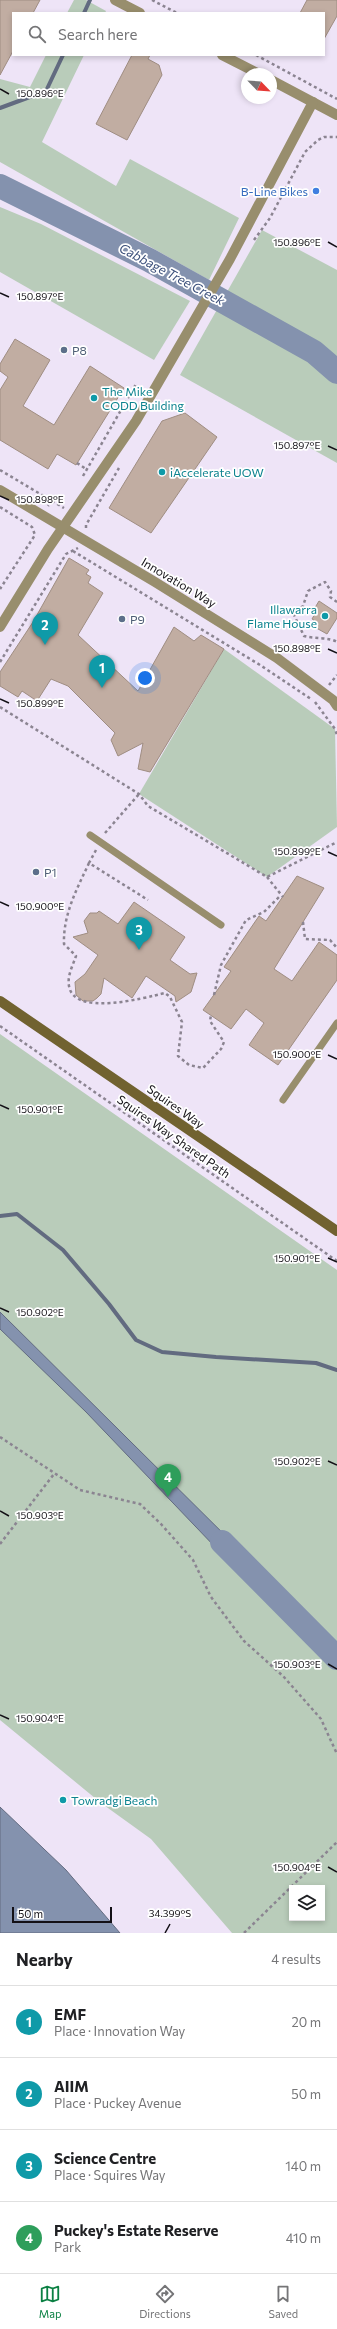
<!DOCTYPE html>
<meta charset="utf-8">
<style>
body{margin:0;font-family:Commissioner,sans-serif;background:#f2f2f2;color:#202124}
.controls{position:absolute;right:12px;bottom:12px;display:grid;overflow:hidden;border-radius:0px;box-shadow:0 2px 6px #0003}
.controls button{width:36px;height:36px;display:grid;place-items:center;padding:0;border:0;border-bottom:1px solid #e0e0e0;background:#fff;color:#202124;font:20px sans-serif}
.compass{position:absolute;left:241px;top:68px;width:36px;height:36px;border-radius:50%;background:#fff;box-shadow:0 2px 6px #0003;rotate:115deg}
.scale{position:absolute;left:12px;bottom:10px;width:100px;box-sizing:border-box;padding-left:4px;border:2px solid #131016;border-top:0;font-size:11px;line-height:14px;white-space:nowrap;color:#131016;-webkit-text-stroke:3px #fff;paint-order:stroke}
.you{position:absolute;left:145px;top:678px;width:14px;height:14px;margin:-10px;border:3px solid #fff;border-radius:50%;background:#1a73e8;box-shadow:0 0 0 6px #1a73e833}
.badge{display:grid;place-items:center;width:26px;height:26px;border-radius:50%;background:#0b8043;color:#fff;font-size:13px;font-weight:700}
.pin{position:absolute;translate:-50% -33px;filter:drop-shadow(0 1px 2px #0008)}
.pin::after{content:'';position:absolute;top:21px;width:14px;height:12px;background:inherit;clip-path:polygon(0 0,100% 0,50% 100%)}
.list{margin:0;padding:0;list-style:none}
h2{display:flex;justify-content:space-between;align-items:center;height:52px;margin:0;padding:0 16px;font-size:17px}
h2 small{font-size:13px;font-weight:400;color:#757577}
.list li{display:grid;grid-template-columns:26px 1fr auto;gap:12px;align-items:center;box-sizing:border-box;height:72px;padding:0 16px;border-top:1px solid #e0e0e0}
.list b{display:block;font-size:15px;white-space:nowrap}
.list p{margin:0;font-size:13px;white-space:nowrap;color:#757577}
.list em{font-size:13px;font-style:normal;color:#757577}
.icon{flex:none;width:22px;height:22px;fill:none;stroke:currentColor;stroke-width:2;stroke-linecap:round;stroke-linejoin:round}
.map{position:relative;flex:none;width:337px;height:1933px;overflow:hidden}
.search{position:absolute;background:#fff;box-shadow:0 2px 6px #0003;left:12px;right:12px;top:12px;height:44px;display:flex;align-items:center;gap:10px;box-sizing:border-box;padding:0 14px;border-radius:0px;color:#757577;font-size:15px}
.sheet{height:340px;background:#fff}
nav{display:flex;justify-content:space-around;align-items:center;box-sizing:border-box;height:56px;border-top:1px solid #e0e0e0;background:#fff;font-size:11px;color:#757577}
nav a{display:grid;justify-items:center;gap:2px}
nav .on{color:#0b8043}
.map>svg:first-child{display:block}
.green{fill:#b9ccba;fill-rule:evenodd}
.water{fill:#8492ae;stroke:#626b80}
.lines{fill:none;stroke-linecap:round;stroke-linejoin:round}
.stream{stroke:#626b80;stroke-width:4}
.river{stroke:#8492ae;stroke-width:24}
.building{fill:#c1ada2;stroke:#9f8d82}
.path{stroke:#8b8491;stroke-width:2.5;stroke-dasharray:3 3;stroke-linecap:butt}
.service{stroke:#988e6d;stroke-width:7}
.minor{stroke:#988e6d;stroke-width:10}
.secondary{stroke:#716230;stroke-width:10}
.ticks{fill:none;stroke:#131016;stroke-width:1.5}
.shop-dot{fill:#3f7fe0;stroke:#fff;stroke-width:1.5}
.service-dot{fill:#5c6f8a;stroke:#fff;stroke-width:1.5}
.culture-dot{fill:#0f9aa8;stroke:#fff;stroke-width:1.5}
.labels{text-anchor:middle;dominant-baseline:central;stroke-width:3.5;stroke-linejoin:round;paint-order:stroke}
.shop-label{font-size:12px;fill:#366cbe;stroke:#fff;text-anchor:end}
.service-label{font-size:12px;fill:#4e5e75;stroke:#fff;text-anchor:start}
.culture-label{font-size:12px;fill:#0d838f;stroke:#fff;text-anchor:start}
.street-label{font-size:12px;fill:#131016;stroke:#fff}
.water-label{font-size:13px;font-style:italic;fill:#3d517b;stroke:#fff}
.ticks-label{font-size:10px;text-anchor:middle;fill:#131016;stroke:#fff;stroke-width:3.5;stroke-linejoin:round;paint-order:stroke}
</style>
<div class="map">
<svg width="337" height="1933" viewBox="0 0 337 1933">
<rect width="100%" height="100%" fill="#eee4f7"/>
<g class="green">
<path d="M74 0H86L106 11 105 13H67Z"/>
<path d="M46 55H84L42 142 116 186 130 159 239 218 209 280 0 162V79L30 87Z"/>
<path d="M0 207 41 224 190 301 154 360 0 272Z"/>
<path d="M262 230 337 270V463L180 375Z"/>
<path d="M224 649 335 729 337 827 267 877 139 794Z"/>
<path d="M0 1034 337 1270V1933H232L151 1839 101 1803 0 1720ZM292 1888H322V1918H292Z"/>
</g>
<g class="water">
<path d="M0 1312 250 1560 239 1572 86 1412 0 1329Z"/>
<path d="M0 1807 66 1870 120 1933H0Z"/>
</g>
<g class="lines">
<g class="stream">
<path d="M84 13 90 0"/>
<path d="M0 108 46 91 63 55"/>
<path d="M0 1216 17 1214 63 1250 109 1304 136 1340 162 1352 216 1357 316 1363 337 1370"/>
</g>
<g class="river">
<path d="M0 186 149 260 314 352 337 372"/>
<path d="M222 1542 337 1658"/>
</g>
</g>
<g class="building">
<path d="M0 0H40L33 13H13V51L0 75Z"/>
<path d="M307 0H337V16L324 39V13H300Z"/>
<path d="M132 55H150L148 59 159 65 162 75 127 140 96 124Z"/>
<path d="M15 339 50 360 23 406 54 425 90 366 124 388 76 465 57 454 48 469 0 440V390L8 377 0 371V364Z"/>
<path d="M185 413 217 437 151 533 109 508 162 421Z"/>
<path d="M69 558 89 570 86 574 91 577 88 583 103 593 78 635 138 691 174 627 194 641 201 635 224 649 150 772 138 769 143 743 118 756 111 740 115 733 68 686 51 679 37 701 22 691 18 697 0 686V672L33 622Z"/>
<path d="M319 601 337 613V618L327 634 311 625 314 620 312 619 316 612 313 611Z"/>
<path d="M297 876 324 888 274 969 292 981 319 942 337 955V980L278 1065 249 1045 264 1023 246 1009 231 1029 203 1010 231 971 224 967 259 916 266 921Z"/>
<path d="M134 902 185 937 170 960 190 974 197 973 191 992 176 1002 175 996 146 976 132 998 104 978 101 994 97 998 93 1001H83L76 995 75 982 85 974 98 955 73 937 88 933 84 921 90 913H97L99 911 118 924Z"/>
</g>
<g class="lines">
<g class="path">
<path d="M152 0 177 13"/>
<path d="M256 55 337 99"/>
<path d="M254 240 270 218 305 152 318 140 324 137H337"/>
<path d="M77 463 86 469"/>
<path d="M0 470 52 501 48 506"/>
<path d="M83 476 136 384"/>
<path d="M52 501 64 508"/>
<path d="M0 507 32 527 35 535 0 589"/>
<path d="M86 528V525L119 468"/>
<path d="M73 551 260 665 311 699"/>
<path d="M337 602 330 597 331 591 325 582 308 591 303 606 294 615 304 636C315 639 329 637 337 642"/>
<path d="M0 662 66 554 78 548"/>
<path d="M329 685 337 675"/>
<path d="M315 702 335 729 337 735"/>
<path d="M0 707 139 794 148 806 267 877 337 842"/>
<path d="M105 833 139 794"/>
<path d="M96 850 89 863 148 900"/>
<path d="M89 863C77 889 63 914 64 944L76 956C73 965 67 976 69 986 74 1017 144 998 165 993L170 997 182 1022 178 1056 189 1065 203 1068 221 1049 224 1042 210 1021 211 1015"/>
<path d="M267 877 283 897"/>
<path d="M303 922 305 939 330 940 337 948"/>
<path d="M214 995 221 965 246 920 264 912 280 896"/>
<path d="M0 1026 337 1261"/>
<path d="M0 1437 80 1490 140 1504 161 1524 193 1560 211 1597 244 1641 283 1676 321 1719 337 1754"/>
<path d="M0 1544 54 1474"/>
<path d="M244 1933 337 1842"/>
</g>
<g class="service">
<path d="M90 835 221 925"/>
<path d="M283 1100 337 1023"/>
</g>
<g class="minor">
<path d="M115 0 140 13"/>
<path d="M222 55 259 74"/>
<path d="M271 80 337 115"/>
<path d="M0 490 155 582 277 658 333 700 337 706"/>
<path d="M0 627 48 549 136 421 230 259 313 102"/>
</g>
<path class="secondary" d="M0 1001 337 1231"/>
</g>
<path class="ticks" d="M0 89 9 94M328 242 337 247M0 293 9 297M328 446 337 450M0 496 9 500M328 649 337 653M0 699 9 703M328 852 337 856M0 902 9 906M328 1055 337 1059M0 1105 9 1109M328 1258 337 1262M0 1308 9 1312M328 1461 337 1465M0 1511 9 1516M328 1664 337 1669M0 1715 9 1719M328 1867 337 1872M165 1933 170 1924"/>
<circle class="shop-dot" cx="316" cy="191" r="4"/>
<g class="service-dot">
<circle cx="64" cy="350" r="4"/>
<circle cx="122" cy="619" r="4"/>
<circle cx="36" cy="872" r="4"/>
</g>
<g class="culture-dot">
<circle cx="94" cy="398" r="4"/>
<circle cx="162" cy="472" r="4"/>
<circle cx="325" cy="616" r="4"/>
<circle cx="63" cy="1800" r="4"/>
</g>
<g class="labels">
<g class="shop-label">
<text x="308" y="191">B-Line Bikes</text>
</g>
<g class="service-label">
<text x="72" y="350">P8</text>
<text x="130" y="619">P9</text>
<text x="44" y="872">P1</text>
</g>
<g class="culture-label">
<text x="102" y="391">The Mike<tspan x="102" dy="14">CODD Building</tspan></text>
<text x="170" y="472">iAccelerate UOW</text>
<text x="317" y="609" text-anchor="end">Illawarra<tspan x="317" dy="14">Flame House</tspan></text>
<text x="71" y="1800">Towradgi Beach</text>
</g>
<g class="street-label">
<text transform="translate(179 582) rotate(31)">Innovation Way</text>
<text transform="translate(176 1106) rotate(35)">Squires Way</text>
<text transform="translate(174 1136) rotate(35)">Squires Way Shared Path</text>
</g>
<g class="water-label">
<text transform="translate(172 274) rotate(28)">Cabbage Tree Creek</text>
</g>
</g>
<g class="ticks-label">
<text x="40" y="97">150.896°E</text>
<text x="297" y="246">150.896°E</text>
<text x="40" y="300">150.897°E</text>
<text x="297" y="449">150.897°E</text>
<text x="40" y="503">150.898°E</text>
<text x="297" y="652">150.898°E</text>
<text x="40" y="707">150.899°E</text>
<text x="297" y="855">150.899°E</text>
<text x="40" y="910">150.900°E</text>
<text x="297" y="1058">150.900°E</text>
<text x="40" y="1113">150.901°E</text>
<text x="297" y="1262">150.901°E</text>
<text x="40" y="1316">150.902°E</text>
<text x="297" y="1465">150.902°E</text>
<text x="40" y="1519">150.903°E</text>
<text x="297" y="1668">150.903°E</text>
<text x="40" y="1722">150.904°E</text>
<text x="297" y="1871">150.904°E</text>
<text x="170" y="1917">34.399°S</text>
</g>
</svg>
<div class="controls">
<button><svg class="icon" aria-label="layers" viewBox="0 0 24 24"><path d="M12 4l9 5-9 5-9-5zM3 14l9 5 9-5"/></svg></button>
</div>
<svg class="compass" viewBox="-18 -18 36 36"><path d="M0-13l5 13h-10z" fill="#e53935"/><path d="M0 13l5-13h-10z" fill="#757577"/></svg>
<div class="scale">50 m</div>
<div class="you"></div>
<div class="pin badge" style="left:102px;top:688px;background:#0f9aa8">1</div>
<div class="pin badge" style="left:45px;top:645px;background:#0f9aa8">2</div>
<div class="pin badge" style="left:139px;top:950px;background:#0f9aa8">3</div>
<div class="pin badge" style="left:168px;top:1497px;background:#2e9e5b">4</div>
<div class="search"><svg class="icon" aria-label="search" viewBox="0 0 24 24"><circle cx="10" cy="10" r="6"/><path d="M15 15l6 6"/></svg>Search here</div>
</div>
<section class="sheet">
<h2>Nearby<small>4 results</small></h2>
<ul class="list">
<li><span class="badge" style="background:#0f9aa8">1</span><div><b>EMF</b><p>Place · Innovation Way</p></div><em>20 m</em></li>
<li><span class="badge" style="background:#0f9aa8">2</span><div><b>AIIM</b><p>Place · Puckey Avenue</p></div><em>50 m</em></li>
<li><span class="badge" style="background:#0f9aa8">3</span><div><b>Science Centre</b><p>Place · Squires Way</p></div><em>140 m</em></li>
<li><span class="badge" style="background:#2e9e5b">4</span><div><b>Puckey's Estate Reserve</b><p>Park</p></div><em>410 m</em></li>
</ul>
</section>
<nav>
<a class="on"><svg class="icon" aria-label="map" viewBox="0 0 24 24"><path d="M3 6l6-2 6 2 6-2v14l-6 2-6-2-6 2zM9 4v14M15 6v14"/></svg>Map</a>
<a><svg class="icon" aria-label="directions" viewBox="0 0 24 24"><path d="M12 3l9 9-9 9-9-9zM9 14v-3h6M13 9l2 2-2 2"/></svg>Directions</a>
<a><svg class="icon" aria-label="saved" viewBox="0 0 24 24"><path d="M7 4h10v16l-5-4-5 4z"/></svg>Saved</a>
</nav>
